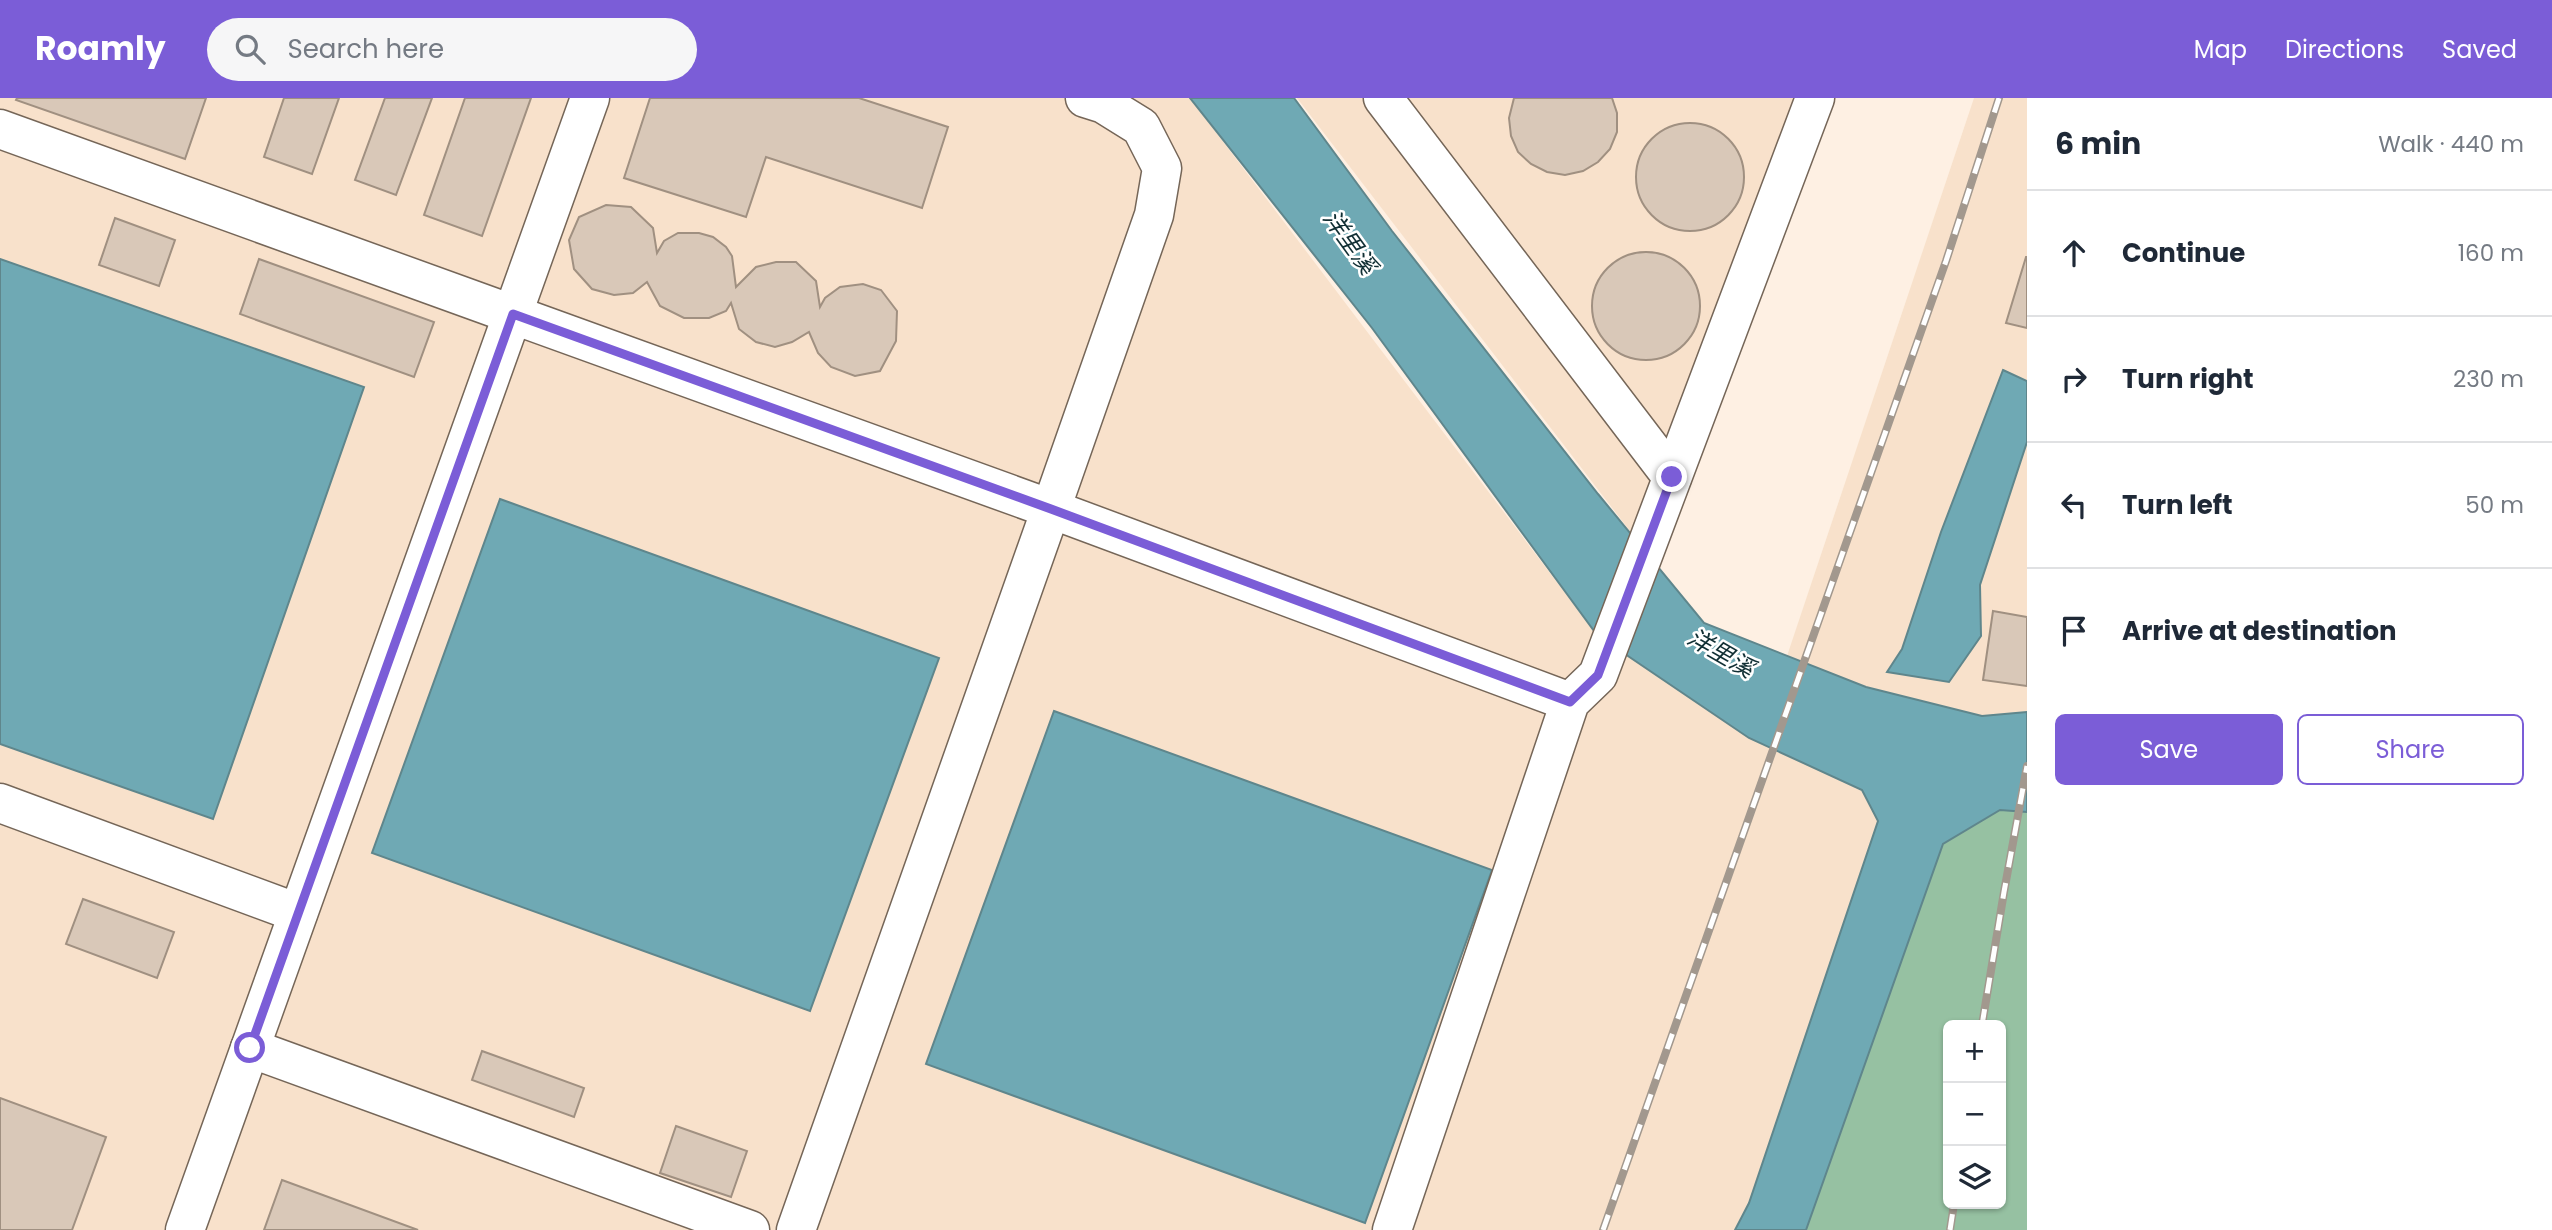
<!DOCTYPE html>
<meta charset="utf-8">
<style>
body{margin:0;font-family:Poppins,"Noto Sans SC",sans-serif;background:#f6f6f7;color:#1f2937}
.controls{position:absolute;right:21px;bottom:21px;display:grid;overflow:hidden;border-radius:10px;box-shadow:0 2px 5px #0004}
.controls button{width:63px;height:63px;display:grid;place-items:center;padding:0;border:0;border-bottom:2px solid #e0e1e3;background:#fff;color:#1f2937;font:35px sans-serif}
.stop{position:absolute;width:21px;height:21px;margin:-16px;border:5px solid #7b5dd7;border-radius:50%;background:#fff}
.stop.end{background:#7b5dd7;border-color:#fff;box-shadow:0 2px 7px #0008}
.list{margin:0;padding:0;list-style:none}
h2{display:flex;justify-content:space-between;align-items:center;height:91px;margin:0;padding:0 28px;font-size:30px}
h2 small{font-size:23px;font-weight:400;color:#747a83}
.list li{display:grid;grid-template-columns:46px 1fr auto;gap:21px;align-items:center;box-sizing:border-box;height:126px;padding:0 28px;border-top:2px solid #e0e1e3}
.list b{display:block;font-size:26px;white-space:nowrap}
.list em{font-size:23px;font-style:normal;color:#747a83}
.actions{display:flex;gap:14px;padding:21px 28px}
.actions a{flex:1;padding:16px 0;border:2px solid #7b5dd7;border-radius:10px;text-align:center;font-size:24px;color:#7b5dd7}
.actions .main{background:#7b5dd7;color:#fff}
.icon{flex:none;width:38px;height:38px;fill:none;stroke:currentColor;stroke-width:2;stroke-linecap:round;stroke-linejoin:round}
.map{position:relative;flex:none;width:2027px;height:1132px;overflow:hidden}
header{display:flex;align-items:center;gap:42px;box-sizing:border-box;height:98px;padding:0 35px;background:#7b5dd7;color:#fff}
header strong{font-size:33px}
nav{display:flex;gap:38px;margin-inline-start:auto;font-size:24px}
.search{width:490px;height:63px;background:#f6f6f7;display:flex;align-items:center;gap:18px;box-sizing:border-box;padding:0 24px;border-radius:38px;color:#747a83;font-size:26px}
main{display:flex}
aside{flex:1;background:#fff}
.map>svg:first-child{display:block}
.built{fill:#f8e1cb}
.forest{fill:#96c1a2;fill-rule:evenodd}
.water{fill:#6fa9b4;stroke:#5f868c;stroke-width:2}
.building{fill:#d9c8b8;stroke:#a09081;stroke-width:2}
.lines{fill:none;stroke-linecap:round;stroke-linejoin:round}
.minor-casing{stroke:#756658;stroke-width:41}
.minor{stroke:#fff;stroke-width:38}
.rail-casing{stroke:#a2988e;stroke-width:8}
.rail{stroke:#fff;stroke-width:5;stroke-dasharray:16;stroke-linecap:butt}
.route{stroke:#7b5dd7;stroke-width:9}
.labels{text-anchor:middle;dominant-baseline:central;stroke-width:5;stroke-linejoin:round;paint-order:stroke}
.water-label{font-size:24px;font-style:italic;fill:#112f34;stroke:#fff}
</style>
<header>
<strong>Roamly</strong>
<div class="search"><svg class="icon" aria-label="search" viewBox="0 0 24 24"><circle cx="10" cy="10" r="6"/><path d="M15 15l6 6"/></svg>Search here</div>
<nav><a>Map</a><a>Directions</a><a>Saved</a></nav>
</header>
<main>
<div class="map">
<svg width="2027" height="1132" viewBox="0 0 2027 1132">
<rect width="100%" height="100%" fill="#fef0e3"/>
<g class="built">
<path d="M0 0H1190L1597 537 1749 640 1862 691 1878 723 1749 1105 1735 1132H0Z"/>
<path d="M1297 0H1836L1653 463 1446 194Z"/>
<path d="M1974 0H2027V614L1982 618 1866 589 1787 558Z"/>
</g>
<path class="forest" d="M2000 712 2027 714V1132H1806L1943 746ZM1948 927H2001V1106H1948Z"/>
<g class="water">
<path d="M1190 0H1294L1392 133 1598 396 1704 525 1866 589 1982 618 2027 614V714L2000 712 1943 746 1806 1132H1735L1749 1105 1878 723 1862 692 1749 640 1597 537 1372 230Z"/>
<path d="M0 161 364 289 213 721 0 646Z"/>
<path d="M2003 272 2027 283V344L1980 487 1981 538 1949 584 1887 574 1902 551 1941 434Z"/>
<path d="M500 401 939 560 810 913 372 755Z"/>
<path d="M1054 613 1492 772 1365 1125 926 966Z"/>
</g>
<g class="building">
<path d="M17 0H206L185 61 16 2Z"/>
<path d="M284 0H339L312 76 264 59Z"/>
<path d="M385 0H432L396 97 355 82Z"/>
<path d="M465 0H531L482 138 424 117Z"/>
<path d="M650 0H859L948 29 922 110 766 59 746 119 624 80Z"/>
<path d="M1514 0H1612L1617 15V34L1610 51 1598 64 1583 73 1565 77 1547 74 1531 66 1518 54 1511 38 1509 20Z"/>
<circle cx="1690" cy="79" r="54"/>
<path d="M606 107 631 109 653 130 657 155 664 143 678 135H699L713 139 726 149 732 158 736 189 756 169 776 164H796L816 183 820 209 825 200 840 189 863 186 881 192 897 213 896 243 880 273 855 278 831 269 818 255 809 234 792 244 775 249 756 244 739 231 731 205 726 213 709 220H684L660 208 647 184 633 195 614 197 592 191 574 171 569 142 579 119Z"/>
<path d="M115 120 175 142 159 188 99 167Z"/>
<circle cx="1646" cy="208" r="54"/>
<path d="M2026 159H2027V230L2006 225Z"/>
<path d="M259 161 434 224 414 279 240 216Z"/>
<path d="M1993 513 2027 519V588L1983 582Z"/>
<path d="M83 801 174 834 157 880 66 846Z"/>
<path d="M482 953 584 990 574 1019 472 982Z"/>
<path d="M0 1000 106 1039 72 1132H0Z"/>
<path d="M676 1028 747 1053 731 1099 660 1075Z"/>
<path d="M282 1082 418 1132H264Z"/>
</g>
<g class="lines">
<g class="minor-casing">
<g id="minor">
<path d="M1085 0 1104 6 1141 29 1162 70 1154 117 1051 411 1570 604"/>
<path d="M1383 0 1672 379"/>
<path d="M0 31 1051 411 796 1132"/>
<path d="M0 705 298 815"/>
<path d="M250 950 750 1132"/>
<path d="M185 1132 590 0"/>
<path d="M1392 1132 1570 604 1598 577 1815 0"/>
</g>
</g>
<use href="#minor" class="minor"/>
<g class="rail-casing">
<g id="rail">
<path d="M1982 927 2004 794 2027 668"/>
<path d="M1603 1132 1946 163 1999 0"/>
<path d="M1950 1132 1954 1106"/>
</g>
</g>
<use href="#rail" class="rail"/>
</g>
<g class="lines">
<path class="route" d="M250 950 513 216 1051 411 1570 604 1598 577 1672 379"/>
</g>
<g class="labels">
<g class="water-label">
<text transform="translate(1350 144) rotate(54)">洋里溪</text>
<text transform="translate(1721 555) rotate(30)">洋里溪</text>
</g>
</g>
</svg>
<div class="controls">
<button>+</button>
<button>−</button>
<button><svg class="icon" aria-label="layers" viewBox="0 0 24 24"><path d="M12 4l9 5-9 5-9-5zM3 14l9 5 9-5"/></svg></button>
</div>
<div class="stop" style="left:250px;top:950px"></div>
<div class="stop end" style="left:1672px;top:379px"></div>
</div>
<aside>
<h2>6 min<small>Walk · 440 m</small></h2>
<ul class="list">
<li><svg class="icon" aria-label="ahead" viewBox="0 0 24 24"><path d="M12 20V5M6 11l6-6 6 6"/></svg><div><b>Continue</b></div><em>160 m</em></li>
<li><svg class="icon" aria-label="right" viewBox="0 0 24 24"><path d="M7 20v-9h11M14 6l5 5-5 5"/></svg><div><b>Turn right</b></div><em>230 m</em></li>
<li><svg class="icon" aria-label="left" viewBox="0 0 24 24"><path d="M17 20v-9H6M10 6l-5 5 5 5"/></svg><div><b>Turn left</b></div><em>50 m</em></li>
<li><svg class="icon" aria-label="arrive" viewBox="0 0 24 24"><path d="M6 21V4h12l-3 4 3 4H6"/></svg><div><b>Arrive at destination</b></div></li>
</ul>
<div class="actions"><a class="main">Save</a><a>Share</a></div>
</aside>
</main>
